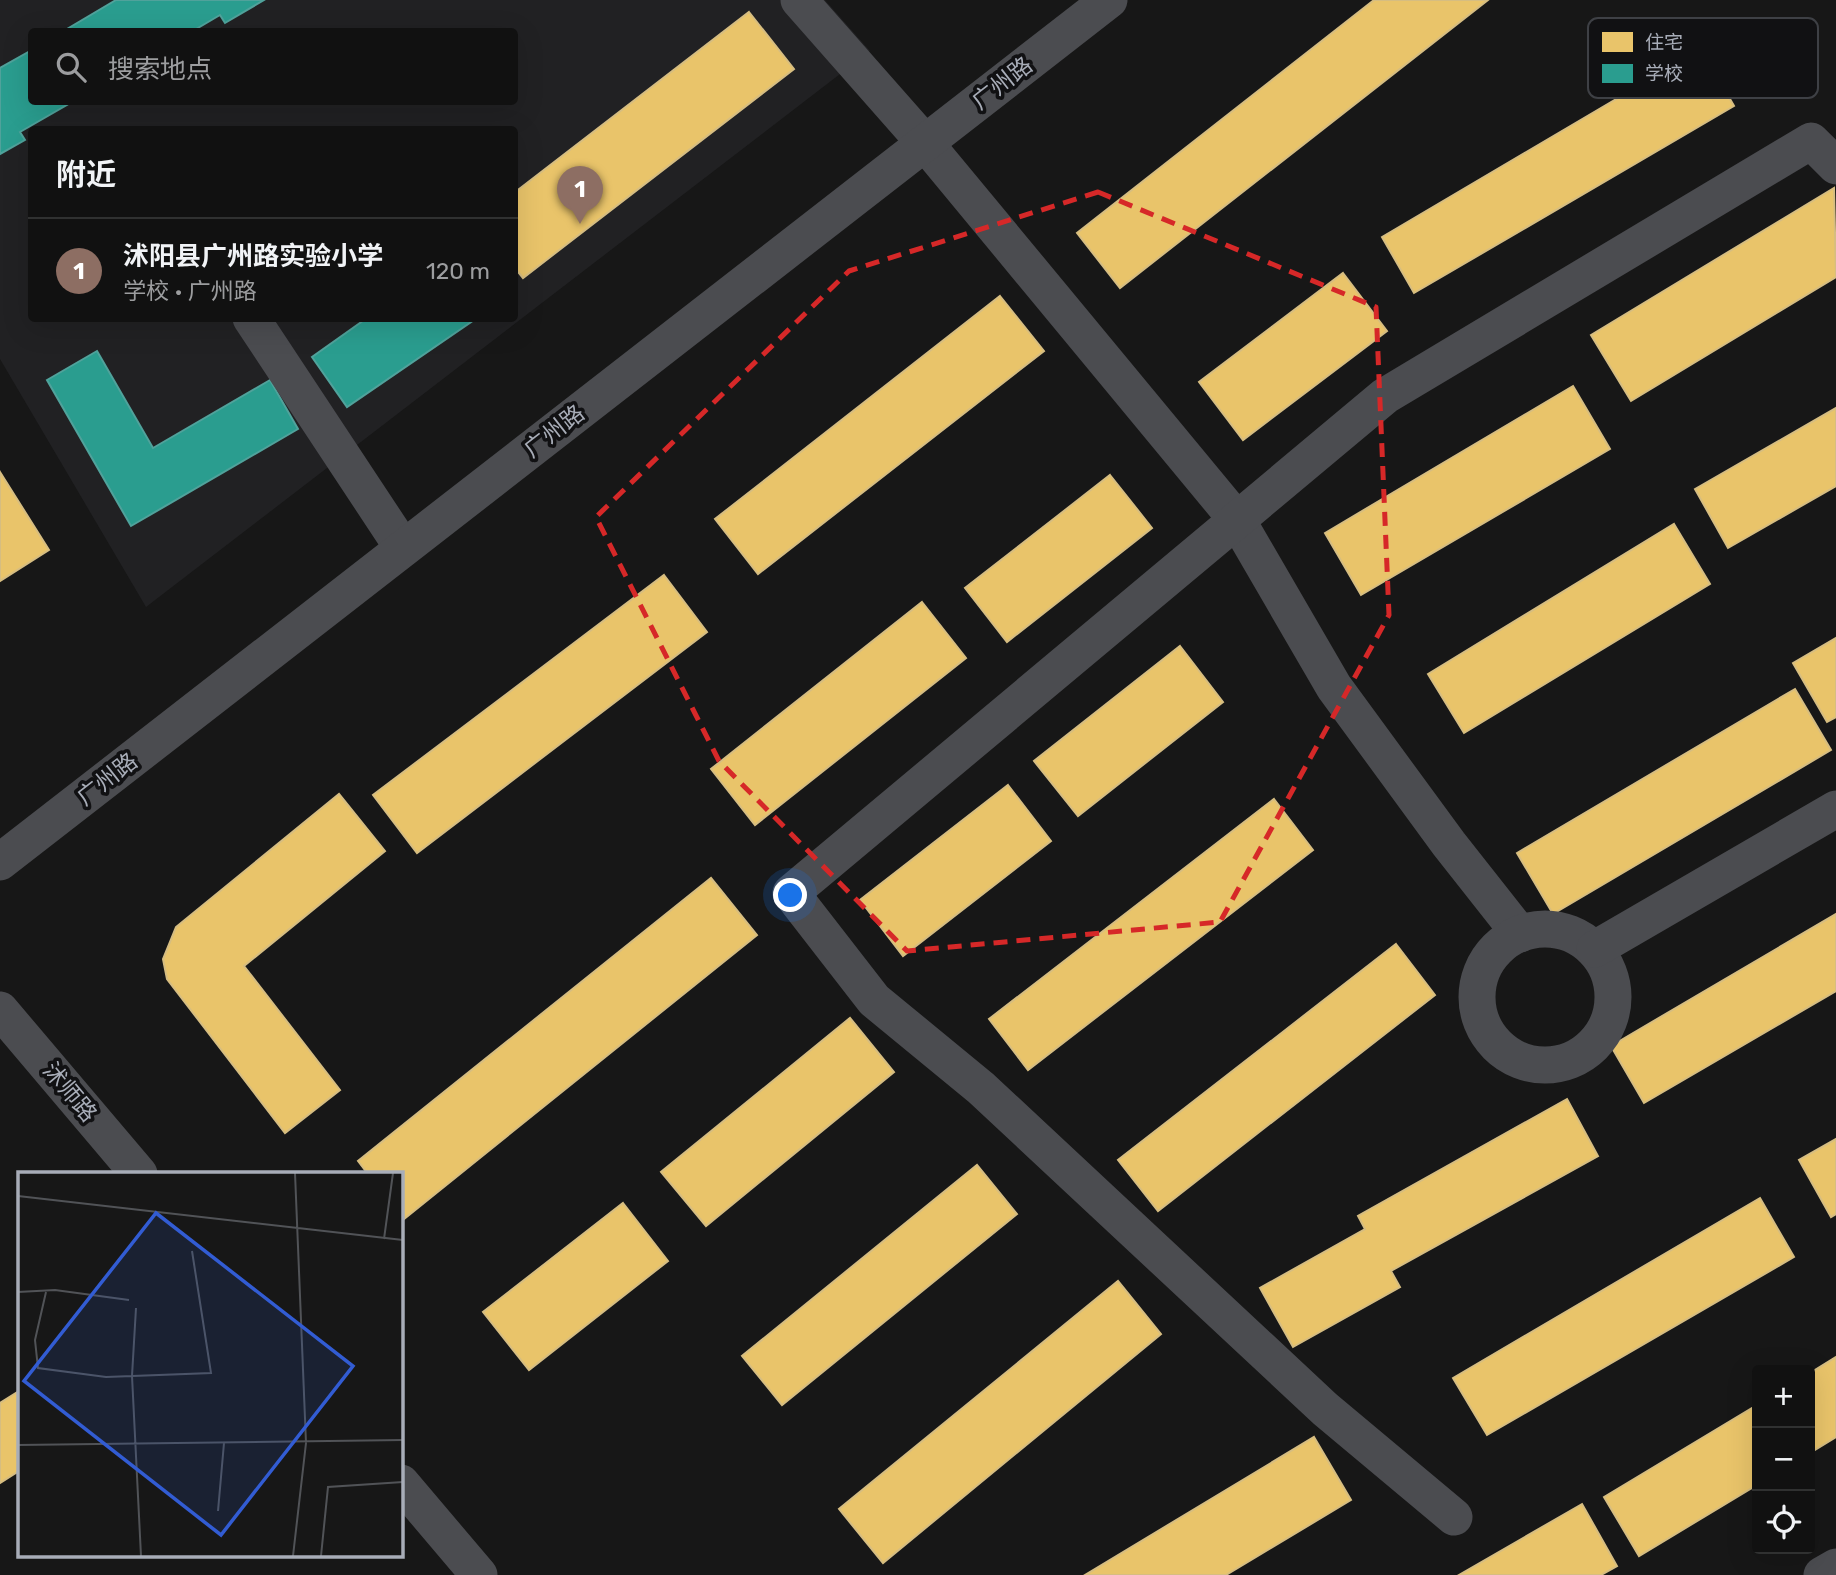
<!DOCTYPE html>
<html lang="zh">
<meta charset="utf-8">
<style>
body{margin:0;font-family:Rubik,"Noto Sans SC",sans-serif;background:#1e1f1f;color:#f1f3f6}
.controls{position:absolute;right:21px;bottom:21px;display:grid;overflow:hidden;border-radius:7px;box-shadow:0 7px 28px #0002}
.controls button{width:63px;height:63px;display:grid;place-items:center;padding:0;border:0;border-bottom:2px solid #303131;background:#111;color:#f1f3f6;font:35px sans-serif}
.you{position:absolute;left:791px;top:896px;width:24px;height:24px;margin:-18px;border:5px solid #fff;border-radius:50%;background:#1a73e8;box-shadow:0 0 0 10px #1a73e833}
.badge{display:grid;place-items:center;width:46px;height:46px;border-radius:50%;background:#1a73e8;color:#fff;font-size:23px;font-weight:700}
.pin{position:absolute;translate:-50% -58px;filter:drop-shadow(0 2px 4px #0008)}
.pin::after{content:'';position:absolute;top:37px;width:24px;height:21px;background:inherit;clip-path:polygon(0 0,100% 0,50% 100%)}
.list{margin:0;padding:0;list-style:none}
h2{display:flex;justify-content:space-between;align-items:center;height:91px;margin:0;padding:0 28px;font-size:30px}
h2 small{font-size:23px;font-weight:400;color:#9c9d9f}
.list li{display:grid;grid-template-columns:46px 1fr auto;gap:21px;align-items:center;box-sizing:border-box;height:105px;padding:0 28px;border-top:2px solid #303131}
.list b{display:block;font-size:26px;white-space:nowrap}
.list p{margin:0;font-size:23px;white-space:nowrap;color:#9c9d9f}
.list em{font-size:23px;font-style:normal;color:#9c9d9f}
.icon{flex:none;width:38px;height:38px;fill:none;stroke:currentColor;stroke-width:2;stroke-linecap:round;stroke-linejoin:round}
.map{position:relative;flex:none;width:1836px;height:1575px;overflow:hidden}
.search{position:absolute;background:#111;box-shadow:0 7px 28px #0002;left:28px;top:28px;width:490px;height:77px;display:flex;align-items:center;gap:18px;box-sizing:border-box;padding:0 24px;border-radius:7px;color:#9c9d9f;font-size:26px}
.panel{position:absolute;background:#111;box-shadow:0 7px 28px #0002;left:28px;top:126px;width:490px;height:196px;border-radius:7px}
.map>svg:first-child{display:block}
.built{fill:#212123;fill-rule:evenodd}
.homes{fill:#e9c46a;stroke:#d6bd81;stroke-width:2}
.schools{fill:#2a9d8f;stroke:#50a29b;stroke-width:2}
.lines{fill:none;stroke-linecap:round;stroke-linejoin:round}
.minor{stroke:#4b4c50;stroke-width:37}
.marked{fill:none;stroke:#d62828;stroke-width:5;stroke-dasharray:14 9;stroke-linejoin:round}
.labels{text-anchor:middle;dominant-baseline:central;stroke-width:7;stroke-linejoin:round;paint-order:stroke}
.street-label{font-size:23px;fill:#a8adb8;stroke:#111113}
.inset-road{fill:none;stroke:#515357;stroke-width:2}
.view{fill:#325cd3;fill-opacity:0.15;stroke:#325cd3;stroke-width:3.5}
.inset-edge{fill:none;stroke:#a8adb8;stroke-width:3.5}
.key{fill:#111113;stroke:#3e4045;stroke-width:2}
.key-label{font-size:19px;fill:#a8adb8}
</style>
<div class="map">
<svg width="1836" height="1575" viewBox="0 0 1836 1575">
<rect width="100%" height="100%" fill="#171717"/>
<path class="built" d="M0 0H825L870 51 146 607 0 359ZM32 32H514V102H32ZM32 130H514V318H32Z"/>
<g class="homes">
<path d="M1374 0H1488L1120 288 1077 233Z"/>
<path d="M749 12 794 69 523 278 514 267V193Z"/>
<path d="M1701 49 1734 106 1414 293 1382 237Z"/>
<path d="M1834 188 1836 277 1631 401 1591 335Z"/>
<path d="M1343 273 1387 331 1243 440 1199 382Z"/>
<path d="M1000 296 1044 351 758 574 715 519Z"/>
<path d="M1573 386 1610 449 1361 595 1325 533Z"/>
<path d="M1836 408V486L1728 548 1695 489Z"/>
<path d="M0 472 49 550 0 581Z"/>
<path d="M1110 475 1152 528 1007 642 965 588Z"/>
<path d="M1674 524 1710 584 1464 733 1428 674Z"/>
<path d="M664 575 707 632 417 853 373 795Z"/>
<path d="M922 602 966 658 755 825 711 769Z"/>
<path d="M1836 638V717L1827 722 1793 663Z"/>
<path d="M1180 646 1223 702 1078 816 1034 761Z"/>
<path d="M1795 689 1831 750 1553 914 1517 853Z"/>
<path d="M1008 785 1051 841 903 956 860 900Z"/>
<path d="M339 794 385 851 244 966 340 1090 285 1133 167 979 163 959 176 927Z"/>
<path d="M1274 799 1313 850 1028 1070 989 1019Z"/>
<path d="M711 878 757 935 404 1219 401 1215V1174H368L358 1161Z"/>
<path d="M1836 914V991L1644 1103 1611 1046Z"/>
<path d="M1396 944 1435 995 1158 1211 1118 1160Z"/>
<path d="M850 1018 894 1072 706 1226 661 1172Z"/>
<path d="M1567 1099 1598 1156 1391 1271 1400 1287 1293 1347 1260 1288 1365 1229 1358 1216Z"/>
<path d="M1836 1139V1214L1831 1217 1799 1160Z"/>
<path d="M977 1165 1017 1214 782 1405 742 1356Z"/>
<path d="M1760 1198 1794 1257 1487 1435 1453 1378Z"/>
<path d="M623 1203 668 1261 529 1370 483 1312Z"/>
<path d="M1118 1281 1161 1334 883 1563 839 1509Z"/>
<path d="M1836 1357V1437L1810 1453V1373Z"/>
<path d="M19 1391V1471L0 1483V1403Z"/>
<path d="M1757 1405V1485L1639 1556 1604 1497Z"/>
<path d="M1314 1437 1351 1500 1226 1575H1085Z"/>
<path d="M1582 1504 1617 1566 1601 1575H1459Z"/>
</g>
<g class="schools">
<path d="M116 0H264L225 23 220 15 191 32H62Z"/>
<path d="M32 50V102H72L20 132 25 140 0 154V68Z"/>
<path d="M367 318H477L347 407 312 357Z"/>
<path d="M97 351 153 448 270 380 298 429 131 526 47 380Z"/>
</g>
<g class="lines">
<g class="minor">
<path d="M799 0 925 143 1237 520 1334 687 1449 844 1520 934"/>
<path d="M251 318 403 548"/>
<path d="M0 862 1109 0"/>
<circle cx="1545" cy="997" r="68"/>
<path d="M1595 949 1836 809"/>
<path d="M0 1010 139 1174"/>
<path d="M401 1483 479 1575"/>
<path d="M1454 1517 1325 1409 981 1088 874 1000 791 893 1385 396 1811 141 1836 166"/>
<path d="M1822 1575 1836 1567"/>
</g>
</g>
<path class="marked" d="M1098 192 1376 307 1389 615 1220 922 907 951 719 761 596 517 849 271Z"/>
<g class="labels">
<g class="street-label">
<text transform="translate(1002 83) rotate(-38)">广州路</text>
<text transform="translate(554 431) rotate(-38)">广州路</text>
<text transform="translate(107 779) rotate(-38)">广州路</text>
<text transform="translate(70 1092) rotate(50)">沭师路</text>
</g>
</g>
<g transform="translate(18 1172)">
<rect width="385" height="385" fill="#171717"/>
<path class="inset-road" d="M0 24 385 68M366 67 375 1M0 120 37 118 111 128M28 120 17 168 20 196 88 205 193 201 174 79M118 136 114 204 123 384M0 273 385 268M200 339 206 271M275 384 288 271 277 1M303 384 310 315 385 310"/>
<path class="view" d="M138 41 335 194 203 363 6 209Z"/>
<rect width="385" height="385" class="inset-edge"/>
</g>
<rect x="1588" y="18" width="230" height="80" rx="10" class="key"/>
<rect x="1602" y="32" width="31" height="20" fill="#e9c46a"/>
<rect x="1602" y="64" width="31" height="19" fill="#2a9d8f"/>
<g class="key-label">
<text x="1645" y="49">住宅</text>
<text x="1645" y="80">学校</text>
</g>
</svg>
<div class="controls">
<button>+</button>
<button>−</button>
<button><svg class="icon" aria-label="locate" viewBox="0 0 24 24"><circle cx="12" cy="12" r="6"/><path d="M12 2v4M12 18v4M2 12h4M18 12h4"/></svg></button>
</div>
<div class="you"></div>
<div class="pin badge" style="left:580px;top:224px;background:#8d6e63">1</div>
<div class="search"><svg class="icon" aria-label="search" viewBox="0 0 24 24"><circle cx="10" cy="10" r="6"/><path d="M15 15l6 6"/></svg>搜索地点</div>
<section class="panel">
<h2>附近<small></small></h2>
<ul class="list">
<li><span class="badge" style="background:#8d6e63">1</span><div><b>沭阳县广州路实验小学</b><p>学校 · 广州路</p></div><em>120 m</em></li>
</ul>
</section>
</div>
